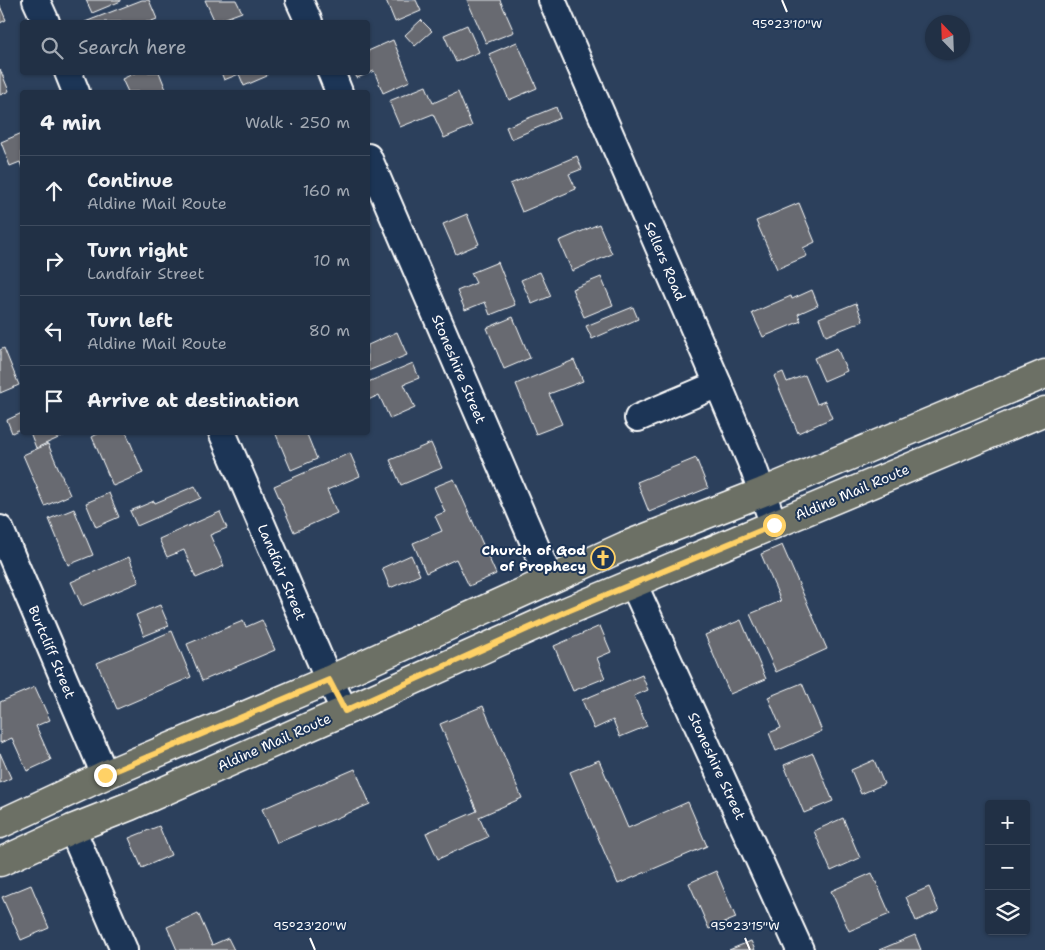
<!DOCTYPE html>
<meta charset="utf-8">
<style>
body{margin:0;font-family:"Shantell Sans",sans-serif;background:#2d3c50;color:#f1f3f6}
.controls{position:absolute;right:15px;bottom:15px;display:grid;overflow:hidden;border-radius:5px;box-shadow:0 1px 4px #0004}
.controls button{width:45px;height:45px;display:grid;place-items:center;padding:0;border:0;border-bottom:1px solid #3e4b5e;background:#213045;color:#f1f3f6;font:25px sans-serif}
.compass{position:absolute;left:925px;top:15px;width:45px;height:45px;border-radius:50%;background:#213045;box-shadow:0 1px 4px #0004;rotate:337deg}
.stop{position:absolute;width:15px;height:15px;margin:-11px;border:4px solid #ffd166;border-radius:50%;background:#fff}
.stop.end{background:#ffd166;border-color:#fff;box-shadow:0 1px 5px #0008}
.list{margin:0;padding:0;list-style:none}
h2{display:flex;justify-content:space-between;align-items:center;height:65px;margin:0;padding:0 20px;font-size:21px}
h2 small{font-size:16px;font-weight:400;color:#a2a9b3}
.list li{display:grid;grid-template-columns:32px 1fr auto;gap:15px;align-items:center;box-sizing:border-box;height:70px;padding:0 20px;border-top:1px solid #3e4b5e}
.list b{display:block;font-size:19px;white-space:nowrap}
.list p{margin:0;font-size:16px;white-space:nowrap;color:#a2a9b3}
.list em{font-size:16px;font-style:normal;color:#a2a9b3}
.icon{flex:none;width:28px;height:28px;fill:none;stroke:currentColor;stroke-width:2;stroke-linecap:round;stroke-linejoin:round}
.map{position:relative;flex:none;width:1045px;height:950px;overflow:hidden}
.search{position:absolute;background:#213045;box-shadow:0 1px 4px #0004;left:20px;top:20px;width:350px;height:55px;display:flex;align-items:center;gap:12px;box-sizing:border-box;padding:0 18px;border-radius:5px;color:#a2a9b3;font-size:19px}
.panel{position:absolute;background:#213045;box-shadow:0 1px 4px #0004;left:20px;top:90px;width:350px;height:345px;border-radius:5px}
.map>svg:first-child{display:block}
.building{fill:#676b71;stroke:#fff}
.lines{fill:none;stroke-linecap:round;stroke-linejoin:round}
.minor-casing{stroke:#fff;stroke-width:30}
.major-casing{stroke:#fff;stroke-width:31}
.minor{stroke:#1d3557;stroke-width:26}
.major{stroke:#6c7065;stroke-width:28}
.route{stroke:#ffd166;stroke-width:6}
.ticks{fill:none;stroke:#fff;stroke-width:2}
.labels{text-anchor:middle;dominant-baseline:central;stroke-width:4;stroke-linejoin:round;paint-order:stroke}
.street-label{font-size:14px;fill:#fff;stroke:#1d3557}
.poi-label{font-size:14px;font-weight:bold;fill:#fff;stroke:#1d3557;text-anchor:end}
.ticks-label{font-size:12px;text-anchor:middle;fill:#fff;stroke:#1d3557;stroke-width:4;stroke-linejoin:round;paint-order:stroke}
</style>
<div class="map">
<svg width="1045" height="950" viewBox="0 0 1045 950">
<rect width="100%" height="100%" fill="#2c405c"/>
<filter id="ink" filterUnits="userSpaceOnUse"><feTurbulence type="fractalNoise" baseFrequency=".02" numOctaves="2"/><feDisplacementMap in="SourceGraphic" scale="10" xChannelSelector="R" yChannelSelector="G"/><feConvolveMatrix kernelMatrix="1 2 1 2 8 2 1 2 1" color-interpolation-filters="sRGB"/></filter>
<g filter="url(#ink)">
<g class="building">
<path d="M86 0H121V1L92 13Z"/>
<path d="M142 0H149L157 19 149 22H85Z"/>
<path d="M205 0H236L242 12 215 22Z"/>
<path d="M386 0H416L421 11 395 22Z"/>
<path d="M467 0H500L514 32 486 43Z"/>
<path d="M0 6 6 20 0 23Z"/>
<path d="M421 20 432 31 415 46 405 35Z"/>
<path d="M467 25 479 52 456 62 444 35Z"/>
<path d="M393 40 410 81 383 93 374 71 357 78 354 72H368V51Z"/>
<path d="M517 42 537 88 509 100 489 54Z"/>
<path d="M0 69 9 91 0 95Z"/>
<path d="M137 72H159L167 92H128L122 79Z"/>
<path d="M221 72H265L267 76 244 86 239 74 224 80Z"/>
<path d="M426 86 433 103 458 92 472 126 444 138 433 114 400 127 389 101Z"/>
<path d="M556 107 560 118 511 139 506 127Z"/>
<path d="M22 133V168L20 162 10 166 1 142Z"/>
<path d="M577 156 582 169 569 174 576 189 522 212 510 184Z"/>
<path d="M799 203 815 242 803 248 807 256 777 269 756 221Z"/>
<path d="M467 214 479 244 456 254 443 224Z"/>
<path d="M599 224 612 254 572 271 559 241Z"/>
<path d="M498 262 515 305 490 315 485 302 465 310 457 291 476 283 471 273Z"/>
<path d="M540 272 551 296 532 304 521 280Z"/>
<path d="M601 277 613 305 584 317 572 289Z"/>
<path d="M812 290 818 305 798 314 801 321 763 337 752 313 791 296 792 299Z"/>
<path d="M856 303 863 321 826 336 819 318Z"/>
<path d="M633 307 638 319 592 339 586 326Z"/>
<path d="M513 317 530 358 504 369 487 328Z"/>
<path d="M397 332 407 355 368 371V345Z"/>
<path d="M4 348 19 385 0 393V350Z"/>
<path d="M837 348 847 371 824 381 814 358Z"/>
<path d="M574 360 583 381 549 394 562 424 536 434 516 384Z"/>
<path d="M413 363 419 378 404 384 415 408 390 419 379 395 368 400V382Z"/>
<path d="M783 372 787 382 805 375 817 404 825 401 832 418 798 433 774 376Z"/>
<path d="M22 413V428L12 433 7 420Z"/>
<path d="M30 432H72L36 448Z"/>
<path d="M101 432H126L143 473 113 486 92 437Z"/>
<path d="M275 432H306L317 459 291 470Z"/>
<path d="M431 443 442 468 401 485 390 460Z"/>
<path d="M48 444 70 495 45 506 23 455Z"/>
<path d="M350 453 360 476 327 490 337 513 294 532 274 486Z"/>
<path d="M696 458 708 488 649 512 637 482Z"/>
<path d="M454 479 496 574 469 586 456 559 426 573 413 543 442 531 435 516 445 512 434 487Z"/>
<path d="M195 486 201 498 137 526 130 511 154 501 155 503Z"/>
<path d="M109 493 119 517 96 527 86 503Z"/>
<path d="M74 509 93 555 68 565 49 519Z"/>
<path d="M220 512 227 528 210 535 224 566 196 578 184 550 167 557 159 539Z"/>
<path d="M782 545 827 649 776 672 750 614 781 601 761 554Z"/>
<path d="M411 555 420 575 390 588 382 568Z"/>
<path d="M129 557 139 582 82 606 71 582Z"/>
<path d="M160 605 169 626 144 636 136 615Z"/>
<path d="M262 620 275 650 202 681 187 644 243 621 246 627Z"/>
<path d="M741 620 766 679 730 694 705 635Z"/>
<path d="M600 626 611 652 597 658 605 678 573 691 554 646Z"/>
<path d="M172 631 191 677 117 709 97 663Z"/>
<path d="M642 675 648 690 634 696 647 726 620 737 613 720 594 729 582 700Z"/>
<path d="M802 683 822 731 776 751 769 733 781 728 768 697Z"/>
<path d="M35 687 50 720 36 726 51 760 27 771 12 738 0 743V702Z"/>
<path d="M483 706 522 798 479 817 488 837 438 859 426 833 477 811 440 724Z"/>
<path d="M0 753 11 778 0 783Z"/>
<path d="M813 753 833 801 804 813 784 765Z"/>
<path d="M599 760 628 828 688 802 707 846 618 884 570 772Z"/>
<path d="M874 760 884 784 861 794 851 770Z"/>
<path d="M355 769 370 804 277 843 262 809Z"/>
<path d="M843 818 860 858 831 871 814 831Z"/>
<path d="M159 826 171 855 142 868 129 838Z"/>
<path d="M716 871 736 918 709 929 689 883Z"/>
<path d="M872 873 890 914 849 931 831 891Z"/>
<path d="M31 885 49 928 21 940 2 897Z"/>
<path d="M929 887 939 911 916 921 906 897Z"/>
<path d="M198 913 212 945 228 938 234 950H177L167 927Z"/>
<path d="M915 935 921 950H879Z"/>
<path d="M751 941 755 950H729Z"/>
</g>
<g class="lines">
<g class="minor-casing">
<g id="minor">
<path d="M36 0 46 22"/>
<path d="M299 0 309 22"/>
<path d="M552 0 718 384 753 467 774 525"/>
<path d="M68 72 76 92"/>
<path d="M331 72 339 92"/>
<path d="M368 157 550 580"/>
<path d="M638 418 718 384"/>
<path d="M222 432 324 669 345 711"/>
<path d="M0 529 105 775"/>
<path d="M633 583 800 950"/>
<path d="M72 829 124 950"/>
</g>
</g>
<g class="major-casing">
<g id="major">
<path d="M0 824 105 775 329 680 625 546 763 492 1045 374"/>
<path d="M0 862 72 829 130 806 345 711 565 612 1045 411"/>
</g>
</g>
<use href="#minor" class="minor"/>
<use href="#major" class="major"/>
</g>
</g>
<g class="lines" filter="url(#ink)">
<path class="route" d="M105 775 329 680 345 711 565 612 774 525"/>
</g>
<path class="ticks" d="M782 0 787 12M310 938 315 950M745 938 750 950"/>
<defs>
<g id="church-ring" transform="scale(1.25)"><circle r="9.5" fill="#1d3557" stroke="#ffd166" stroke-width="1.5"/><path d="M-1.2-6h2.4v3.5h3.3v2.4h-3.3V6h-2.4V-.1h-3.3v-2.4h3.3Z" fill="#ffd166"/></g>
</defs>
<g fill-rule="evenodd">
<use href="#church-ring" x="603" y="558"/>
</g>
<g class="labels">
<g class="street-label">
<text transform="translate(665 261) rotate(67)">Sellers Road</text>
<text transform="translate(459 369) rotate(67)">Stoneshire Street</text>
<text transform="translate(852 492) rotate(-23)">Aldine Mail Route</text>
<text transform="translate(282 572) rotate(67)">Landfair Street</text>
<text transform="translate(52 652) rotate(67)">Burtcliff Street</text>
<text transform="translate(274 742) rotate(-24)">Aldine Mail Route</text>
<text transform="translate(717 766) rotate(65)">Stoneshire Street</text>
</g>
<g class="poi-label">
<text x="586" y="550">Church of God<tspan x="586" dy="16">of Prophecy</tspan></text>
</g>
</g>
<g class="ticks-label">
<text x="787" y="28">95°23'10"W</text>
<text x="310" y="930">95°23'20"W</text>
<text x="745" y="930">95°23'15"W</text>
</g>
</svg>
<div class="controls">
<button>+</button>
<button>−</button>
<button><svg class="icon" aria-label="layers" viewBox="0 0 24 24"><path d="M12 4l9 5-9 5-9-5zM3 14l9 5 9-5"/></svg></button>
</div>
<svg class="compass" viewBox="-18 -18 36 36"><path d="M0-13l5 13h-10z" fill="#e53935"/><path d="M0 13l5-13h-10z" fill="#a2a9b3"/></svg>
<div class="stop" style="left:774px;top:525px"></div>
<div class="stop end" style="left:105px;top:775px"></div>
<div class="search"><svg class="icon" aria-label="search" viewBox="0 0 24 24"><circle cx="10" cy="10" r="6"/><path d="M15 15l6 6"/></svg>Search here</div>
<section class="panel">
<h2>4 min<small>Walk · 250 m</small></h2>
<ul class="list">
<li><svg class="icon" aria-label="ahead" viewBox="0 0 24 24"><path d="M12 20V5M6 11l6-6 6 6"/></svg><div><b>Continue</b><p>Aldine Mail Route</p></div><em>160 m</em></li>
<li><svg class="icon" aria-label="right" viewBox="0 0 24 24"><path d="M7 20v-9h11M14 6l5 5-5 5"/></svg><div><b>Turn right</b><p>Landfair Street</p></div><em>10 m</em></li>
<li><svg class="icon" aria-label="left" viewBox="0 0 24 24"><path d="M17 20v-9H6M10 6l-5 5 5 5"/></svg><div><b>Turn left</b><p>Aldine Mail Route</p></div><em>80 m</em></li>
<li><svg class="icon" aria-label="arrive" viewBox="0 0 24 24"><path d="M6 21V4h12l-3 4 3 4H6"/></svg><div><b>Arrive at destination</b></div></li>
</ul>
</section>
</div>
